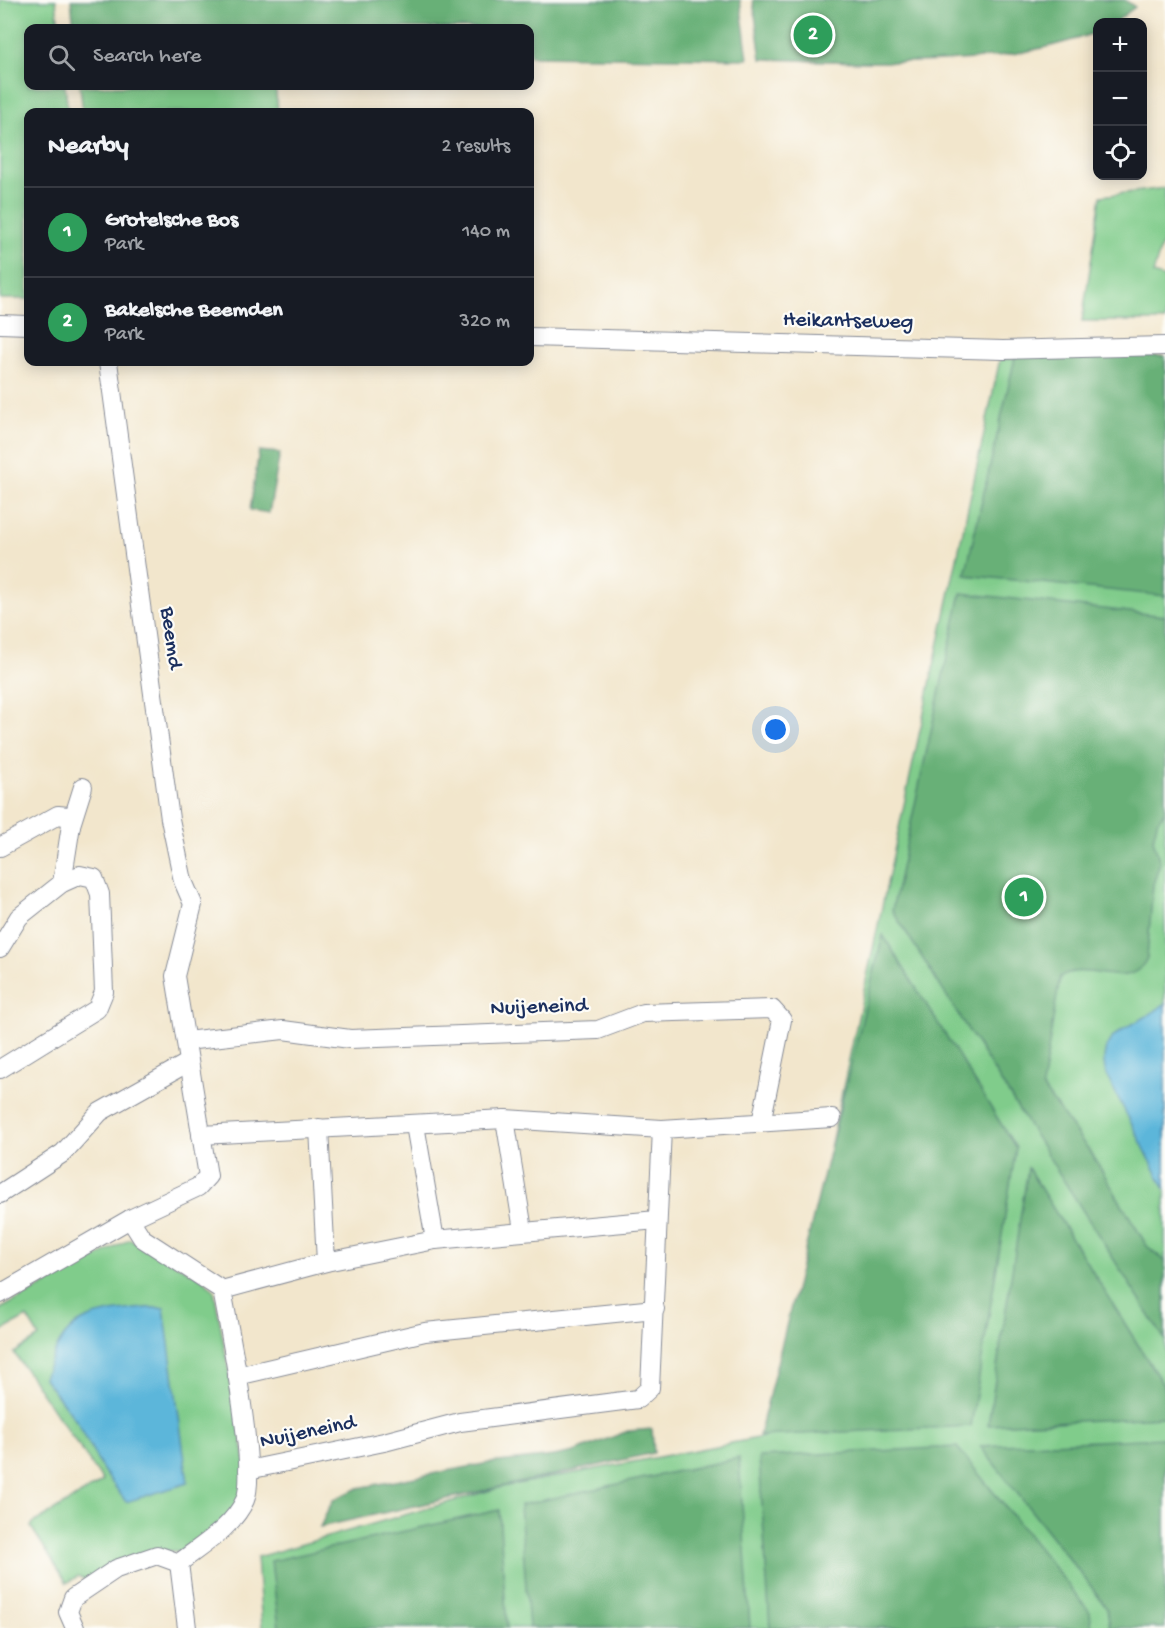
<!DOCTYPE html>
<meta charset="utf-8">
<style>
body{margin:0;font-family:"Gochi Hand",sans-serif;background:#20242c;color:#f1f3f6}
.controls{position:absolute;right:18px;top:18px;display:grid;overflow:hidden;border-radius:12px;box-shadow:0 3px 15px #0003}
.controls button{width:54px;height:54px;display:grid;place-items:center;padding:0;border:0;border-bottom:2px solid #363941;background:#171b24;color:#f1f3f6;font:30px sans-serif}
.you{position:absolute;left:776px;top:730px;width:21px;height:21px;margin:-15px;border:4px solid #fff;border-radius:50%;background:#1a73e8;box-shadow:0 0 0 9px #1a73e833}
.badge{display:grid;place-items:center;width:39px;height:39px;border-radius:50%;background:#d93025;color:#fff;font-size:20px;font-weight:700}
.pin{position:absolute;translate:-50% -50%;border:3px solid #fff;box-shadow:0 2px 6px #0006}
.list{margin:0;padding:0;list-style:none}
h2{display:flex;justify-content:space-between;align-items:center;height:78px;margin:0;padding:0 24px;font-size:26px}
h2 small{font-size:20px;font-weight:400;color:#9ea1a6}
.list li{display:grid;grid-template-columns:39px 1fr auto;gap:18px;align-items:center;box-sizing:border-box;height:90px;padding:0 24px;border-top:2px solid #363941}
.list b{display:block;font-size:22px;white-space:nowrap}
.list p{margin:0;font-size:20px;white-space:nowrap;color:#9ea1a6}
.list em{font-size:20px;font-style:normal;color:#9ea1a6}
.icon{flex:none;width:33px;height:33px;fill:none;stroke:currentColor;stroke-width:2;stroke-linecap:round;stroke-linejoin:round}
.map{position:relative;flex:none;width:1165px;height:1628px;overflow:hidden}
.search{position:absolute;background:#171b24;box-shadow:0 3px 15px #0003;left:24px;top:24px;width:510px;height:66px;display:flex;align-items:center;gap:15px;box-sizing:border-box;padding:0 21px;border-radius:12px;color:#9ea1a6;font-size:22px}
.panel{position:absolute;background:#171b24;box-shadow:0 3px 15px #0003;left:24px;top:108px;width:510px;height:258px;border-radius:12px}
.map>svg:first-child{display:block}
.green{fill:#80cc8b;stroke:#4e7e74;stroke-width:1.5;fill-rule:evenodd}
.forest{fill:#68b077;stroke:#42706a;stroke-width:1.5}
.water{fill:#5cb6da;stroke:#3c729c;stroke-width:1.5}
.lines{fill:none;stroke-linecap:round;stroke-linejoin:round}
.minor-casing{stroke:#868a95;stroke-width:20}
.minor{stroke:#fff;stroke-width:18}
.labels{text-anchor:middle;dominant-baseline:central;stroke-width:4.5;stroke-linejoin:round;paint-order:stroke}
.street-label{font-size:22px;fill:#1b2f5e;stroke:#fdfcf7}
</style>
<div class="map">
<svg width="1165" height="1628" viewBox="0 0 1165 1628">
<rect width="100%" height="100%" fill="#fdfcf7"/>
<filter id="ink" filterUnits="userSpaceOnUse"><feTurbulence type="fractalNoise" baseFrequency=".0167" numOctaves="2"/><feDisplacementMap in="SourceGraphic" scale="12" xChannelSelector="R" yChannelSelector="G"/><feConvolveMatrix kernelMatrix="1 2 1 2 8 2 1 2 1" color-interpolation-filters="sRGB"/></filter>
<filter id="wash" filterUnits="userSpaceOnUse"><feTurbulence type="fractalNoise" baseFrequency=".008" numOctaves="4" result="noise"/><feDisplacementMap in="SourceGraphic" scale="24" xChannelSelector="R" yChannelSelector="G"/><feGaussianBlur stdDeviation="1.35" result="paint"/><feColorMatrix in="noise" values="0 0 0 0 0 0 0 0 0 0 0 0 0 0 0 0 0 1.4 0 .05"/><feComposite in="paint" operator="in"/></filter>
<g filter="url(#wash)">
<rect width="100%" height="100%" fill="#f2e6cc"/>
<g class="green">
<path d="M0 0H56L59 28H28V86H65L68 112H28V299H0Z"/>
<path d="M80 86H275L278 112H83Z"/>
<path d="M1165 188V234L1153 274 1165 278V321H1082L1101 196Z"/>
<path d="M1165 357V1628H262L257 1557 502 1487 768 1436 1000 359Z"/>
<path d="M130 1239 203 1279 214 1290 248 1476 238 1508 185 1551H164L87 1581 78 1576 67 1583 31 1527 33 1523 103 1481 14 1353 39 1337 27 1317 0 1332V1309ZM146 1308H164L103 1470 78 1423 44 1378 76 1324 100 1316Z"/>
</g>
<g class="forest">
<path d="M71 0H740L748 59 530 56V28H74Z"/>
<path d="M753 0H1125L1135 7 1115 22H1098L1097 32C990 72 873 62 761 59Z"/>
<path d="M1016 353 1165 356V596L965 575Z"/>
<path d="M259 451 280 453 269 513 250 510Z"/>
<path d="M961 593 1165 616V810L1157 823 1153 839 1160 863 1153 885 1147 958C1131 995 1086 959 1060 977L1042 1087 1093 1156 1147 1246 1165 1261V1340L892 910Z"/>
<path d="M883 935 1016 1148 971 1426 759 1436Z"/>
<path d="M1028 1168 1165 1388V1417L988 1425Z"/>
<path d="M652 1429 654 1453 320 1527 333 1500 358 1488 489 1463 554 1456 574 1452 628 1431Z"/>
<path d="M1165 1438V1628H1110L1107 1609 1093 1589 980 1446Z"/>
<path d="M957 1447 1090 1612 1092 1628H770L759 1457Z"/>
<path d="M739 1458 750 1628H529L520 1505Z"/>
<path d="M499 1510 507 1628H279L271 1561Z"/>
</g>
<g class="water">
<path d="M1165 1003V1189L1106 1074C1094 1027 1140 1028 1165 1003Z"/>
<path d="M146 1308H164L188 1483 126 1502 103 1470 78 1423 44 1378C65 1318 83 1314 146 1308Z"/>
</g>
</g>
<g filter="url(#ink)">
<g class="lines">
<g class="minor-casing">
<g id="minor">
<path d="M0 324 28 325"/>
<path d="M530 337 1003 350 1165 346"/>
<path d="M71 825 83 787"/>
<path d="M0 847 58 815 68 816 71 825 62 883"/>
<path d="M0 948 19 917 62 883 80 875 94 878 100 894 104 992 97 1009 0 1069"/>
<path d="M186 1041 283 1030 350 1039 598 1030 643 1013 772 1009 782 1020 761 1123"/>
<path d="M505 1119 523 1230"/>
<path d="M415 1125 435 1240"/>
<path d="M319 1128 326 1262"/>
<path d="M201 1135 505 1119 662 1129 832 1118"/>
<path d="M0 1194 63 1153 100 1112 189 1062"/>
<path d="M130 1219 142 1238 222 1290C229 1328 258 1470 245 1500 233 1527 202 1545 179 1563"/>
<path d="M222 1290 326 1262 435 1240 657 1220"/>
<path d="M0 1294 130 1219 198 1187 208 1176 175 976 193 904 183 881 170 819 108 362"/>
<path d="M237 1376 425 1332 655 1309"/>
<path d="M248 1470 384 1442 460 1422 638 1399 650 1388 662 1129"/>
<path d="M179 1563 187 1628"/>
<path d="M75 1628 68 1612 73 1598 116 1569 157 1555 179 1563"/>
</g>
</g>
<use href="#minor" class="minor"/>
</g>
</g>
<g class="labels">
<g class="street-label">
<text transform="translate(848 322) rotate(1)">Heikantseweg</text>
<text transform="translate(170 638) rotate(82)">Beemd</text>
<text transform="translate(539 1008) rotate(-2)">Nuijeneind</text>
<text transform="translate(308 1433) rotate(-12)">Nuijeneind</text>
</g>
</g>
</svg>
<div class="controls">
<button>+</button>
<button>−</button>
<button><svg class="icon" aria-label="locate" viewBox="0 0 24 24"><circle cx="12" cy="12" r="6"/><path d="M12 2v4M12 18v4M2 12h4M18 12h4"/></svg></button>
</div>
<div class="you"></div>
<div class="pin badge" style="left:1024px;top:897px;background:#2e9e5b">1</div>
<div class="pin badge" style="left:813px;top:35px;background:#2e9e5b">2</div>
<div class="search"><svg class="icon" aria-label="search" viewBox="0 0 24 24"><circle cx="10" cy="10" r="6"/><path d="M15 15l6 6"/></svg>Search here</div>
<section class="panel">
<h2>Nearby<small>2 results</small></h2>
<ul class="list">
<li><span class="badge" style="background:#2e9e5b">1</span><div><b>Grotelsche Bos</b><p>Park</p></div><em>140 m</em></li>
<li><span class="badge" style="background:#2e9e5b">2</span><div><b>Bakelsche Beemden</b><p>Park</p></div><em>320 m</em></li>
</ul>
</section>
</div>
